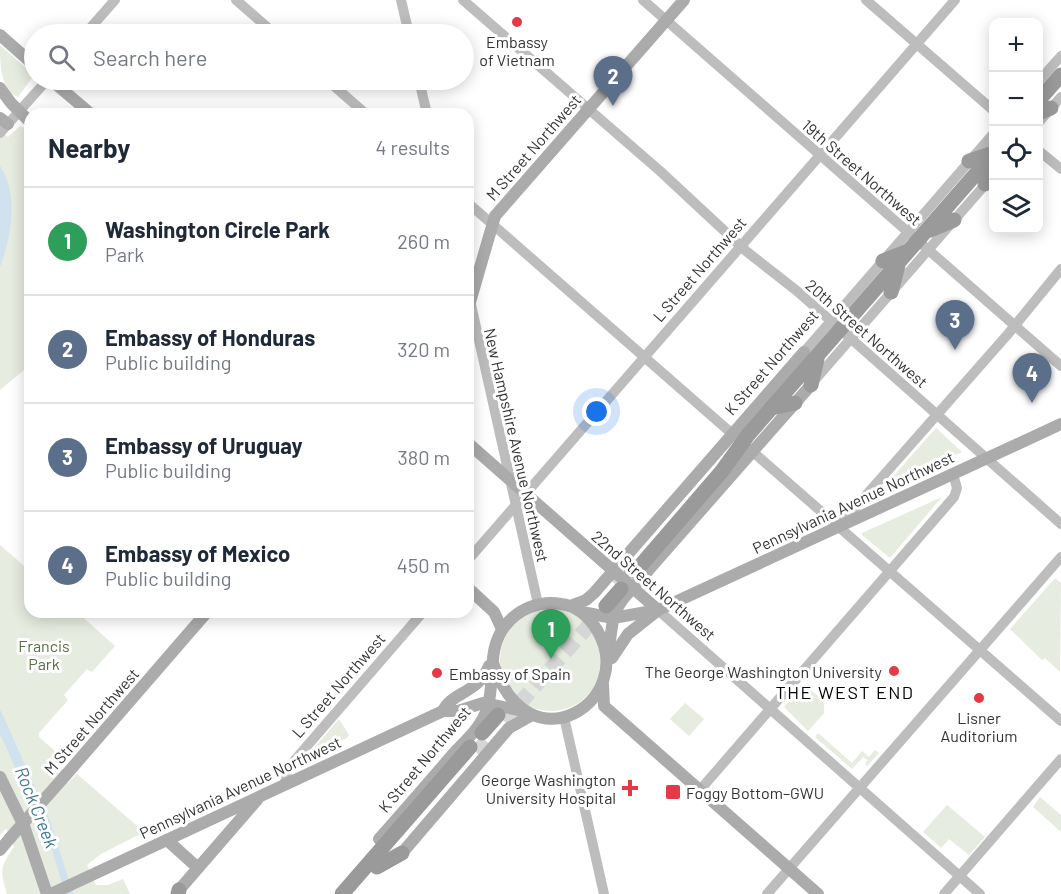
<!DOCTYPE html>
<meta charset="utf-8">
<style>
body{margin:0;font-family:Barlow,sans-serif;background:#f2f2f3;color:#1f2937}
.controls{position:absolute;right:18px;top:18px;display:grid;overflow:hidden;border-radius:12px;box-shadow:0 3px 15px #0003}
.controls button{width:54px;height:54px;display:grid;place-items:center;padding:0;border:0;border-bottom:2px solid #e0e1e3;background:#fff;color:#1f2937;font:30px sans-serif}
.you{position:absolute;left:597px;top:412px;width:21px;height:21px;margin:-15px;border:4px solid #fff;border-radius:50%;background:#1a73e8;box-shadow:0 0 0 9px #1a73e833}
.badge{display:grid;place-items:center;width:39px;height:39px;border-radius:50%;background:#0b8043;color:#fff;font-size:20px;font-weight:700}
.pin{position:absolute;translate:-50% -50px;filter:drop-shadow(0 2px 3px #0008)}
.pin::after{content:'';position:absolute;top:32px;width:21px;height:18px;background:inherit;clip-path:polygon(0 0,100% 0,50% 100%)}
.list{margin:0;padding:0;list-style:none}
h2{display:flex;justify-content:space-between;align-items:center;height:78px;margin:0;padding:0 24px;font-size:26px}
h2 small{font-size:20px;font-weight:400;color:#747a83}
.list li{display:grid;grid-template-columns:39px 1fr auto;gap:18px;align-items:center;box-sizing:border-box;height:108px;padding:0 24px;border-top:2px solid #e0e1e3}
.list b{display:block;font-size:22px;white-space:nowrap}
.list p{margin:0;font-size:20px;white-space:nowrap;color:#747a83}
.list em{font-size:20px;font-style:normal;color:#747a83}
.icon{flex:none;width:33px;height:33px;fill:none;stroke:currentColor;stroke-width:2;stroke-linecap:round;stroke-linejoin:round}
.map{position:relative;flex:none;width:1061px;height:894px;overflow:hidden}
.search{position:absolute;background:#fff;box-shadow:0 3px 15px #0003;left:24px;top:24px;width:450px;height:66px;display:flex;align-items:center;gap:15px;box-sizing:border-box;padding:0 21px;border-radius:33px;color:#747a83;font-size:22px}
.panel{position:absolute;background:#fff;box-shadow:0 3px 15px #0003;left:24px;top:108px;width:450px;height:510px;border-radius:18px}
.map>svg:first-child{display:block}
.green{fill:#e6ecdf}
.water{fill:#cfe2ee}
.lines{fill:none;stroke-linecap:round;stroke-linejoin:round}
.highway-tunnel{stroke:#d6d6d6;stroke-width:15;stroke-dasharray:15 8;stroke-linecap:butt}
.secondary{stroke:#bdbdbd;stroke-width:10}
.primary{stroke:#ababab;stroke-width:12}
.highway{stroke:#9a9a9a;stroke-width:15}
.primary-bridge{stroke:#ababab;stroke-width:12}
.poi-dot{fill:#e63946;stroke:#fff;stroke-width:2}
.labels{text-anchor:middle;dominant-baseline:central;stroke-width:6;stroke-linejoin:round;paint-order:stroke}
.poi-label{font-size:16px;fill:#333;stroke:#fff}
.street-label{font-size:16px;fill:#333;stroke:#fff}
.park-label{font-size:16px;fill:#56703f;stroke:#fff}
.neighbourhood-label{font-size:18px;letter-spacing:1.5px;fill:#000;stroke:#fff}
.water-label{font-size:18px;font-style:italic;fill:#3f7597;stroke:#fff}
</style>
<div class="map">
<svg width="1061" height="894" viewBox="0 0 1061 894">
<rect width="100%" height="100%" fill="#fff"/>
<g class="green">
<path d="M0 45 34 75 18 97C0 91 0 61 0 45Z"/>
<path d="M20 126 30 130V365L0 390V130L8 137Z"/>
<path d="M936 428 962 452 892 483 890 480Z"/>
<path d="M942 497 890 558 862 535V533Z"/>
<path d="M0 545 30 571V612H77L115 646 92 672 87 669 64 695 68 700 39 733V737L64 759 60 766 68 783 77 774 144 832 101 854 87 865 96 885H108L123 879 130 894H7C0 870 0 867 14 847L6 828 0 835Z"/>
<path d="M1055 578 1061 583 1060 672 1045 658 1042 660 1010 629Z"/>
<circle cx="551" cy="660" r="51"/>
<path d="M804 684 824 701V713L808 731 784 707Z"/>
<path d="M685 703 704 719 689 736 670 719Z"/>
<path d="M339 719 349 735 347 738 319 752 314 748Z"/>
<path d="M818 733 852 763 862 751 869 757 875 750 879 753 867 766 865 764 868 760 863 757 852 769 815 737Z"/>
<path d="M1040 797 1061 815V832L1033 807Z"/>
<path d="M947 805 985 837 969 855 949 839 941 848 923 832Z"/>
</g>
<g class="water">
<path d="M0 166C19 194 11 238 0 267Z"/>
<path d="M0 709 51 823 73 894H65L51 846 0 734Z"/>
</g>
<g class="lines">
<g class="highway-tunnel">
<path d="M614 583 634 559"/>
<path d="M504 721 600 613"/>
<path d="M477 753 488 739"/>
</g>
<g class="secondary">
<path d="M236 0 275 34"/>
<path d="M401 0 409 34"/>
<path d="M463 0 660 171 746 251 797 291 1061 524"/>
<path d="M643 0 1061 366"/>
<path d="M866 0 994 111"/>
<path d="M85 34 115 0"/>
<path d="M327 80 366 114"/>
<path d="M419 80 427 114"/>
<path d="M1038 82 1061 56"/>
<path d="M1038 123 1061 97"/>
<path d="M0 133 47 80"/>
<path d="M1038 150 1061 169"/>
<path d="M468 203 1061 721"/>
<path d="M470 300 538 604"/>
<path d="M804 352 994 133"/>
<path d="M813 382 990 179"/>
<path d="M839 526 1008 334 1061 269"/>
<path d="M468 560 955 0"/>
<path d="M658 610 980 894"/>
<path d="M564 717 604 894"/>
<path d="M285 783 287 772 294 761 423 612"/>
<path d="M700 790 954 497 957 488 953 474"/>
<path d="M767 894 1061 557"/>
<path d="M944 894 1061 759"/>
</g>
<g class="primary">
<path d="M0 35 34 65"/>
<path d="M51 80 91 114"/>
<path d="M0 88 11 103 30 122"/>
<path d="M0 118 8 124"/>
<path d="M468 309 495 216 684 0"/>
<path d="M468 443 658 610"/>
<path d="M625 557 630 571 637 574 647 572"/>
<path d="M468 588 494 612 502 629"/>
<path d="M570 606 586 600 594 593 804 352"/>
<path d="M582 612 613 618 658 610 1061 424"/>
<path d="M608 654 614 613 623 599 811 385"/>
<path d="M612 658 628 634 657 611"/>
<path d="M603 685 604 706 818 894"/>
<path d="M443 711C451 692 478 694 489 666"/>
<path d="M65 776 207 612"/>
<path d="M0 777 24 826 47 894"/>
<path d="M379 839C404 811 429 782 454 753 465 741 479 729 485 714 497 686 485 651 505 626 518 609 540 600 561 604 577 606 589 617 597 630 639 699 529 772 493 663"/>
<path d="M167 840 198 868"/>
<path d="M0 850 10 838"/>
<path d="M402 853 509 728 532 715"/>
<path d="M179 890 257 800"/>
<path d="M51 894 443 711H458L483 703 519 710"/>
</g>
<g class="highway">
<path d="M1038 101 1061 75"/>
<path d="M1038 113 1051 108"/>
<path d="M969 161 993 153"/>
<path d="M985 184 989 158"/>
<path d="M930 230 954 220"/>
<path d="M883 261 906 252"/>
<path d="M891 292 898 265"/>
<path d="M811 385 817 359"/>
<path d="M771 408 795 403"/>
<path d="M641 565 722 471 748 435 994 153"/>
<path d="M606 606 621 589"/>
<path d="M482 733 498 715"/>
<path d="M377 867 402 853"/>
<path d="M178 894 179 890"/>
<path d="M342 894 470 747"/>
</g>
<path class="primary-bridge" d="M10 838 65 776"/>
</g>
<g class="poi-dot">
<circle cx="517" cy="22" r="6"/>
<circle cx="894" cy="671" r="6"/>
<circle cx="437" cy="673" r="6"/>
<circle cx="979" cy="698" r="6"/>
<path d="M627 779h6v6h6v6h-6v6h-6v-6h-6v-6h6z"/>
<rect x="665" y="784" width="16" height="16" rx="3"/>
</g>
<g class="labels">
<g class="poi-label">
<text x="517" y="41">Embassy<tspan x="517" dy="18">of Vietnam</tspan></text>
<text x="882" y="671" text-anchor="end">The George Washington University</text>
<text x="449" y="673" text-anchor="start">Embassy of Spain</text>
<text x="979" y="717">Lisner<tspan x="979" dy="18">Auditorium</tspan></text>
<text x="616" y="779" text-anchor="end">George Washington<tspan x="616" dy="18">University Hospital</tspan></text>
<text x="686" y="792" text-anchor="start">Foggy Bottom–GWU</text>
</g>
<g class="street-label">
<text transform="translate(533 147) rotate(-49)">M Street Northwest</text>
<text transform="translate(862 172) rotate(41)">19th Street Northwest</text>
<text transform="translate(699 269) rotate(-49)">L Street Northwest</text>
<text transform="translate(867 333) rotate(41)">20th Street Northwest</text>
<text transform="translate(771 362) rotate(-49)">K Street Northwest</text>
<text transform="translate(517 445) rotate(77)">New Hampshire Avenue Northwest</text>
<text transform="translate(853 502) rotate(-25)">Pennsylvania Avenue Northwest</text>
<text transform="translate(654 585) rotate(41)">22nd Street Northwest</text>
<text transform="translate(338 685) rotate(-49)">L Street Northwest</text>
<text transform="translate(91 721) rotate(-49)">M Street Northwest</text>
<text transform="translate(424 759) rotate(-50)">K Street Northwest</text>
<text transform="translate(240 787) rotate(-25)">Pennsylvania Avenue Northwest</text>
</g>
<g class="park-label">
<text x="44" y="645">Francis<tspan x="44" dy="18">Park</tspan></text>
</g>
<g class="neighbourhood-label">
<text x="845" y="692">THE WEST END</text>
</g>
<g class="water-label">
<text transform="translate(37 807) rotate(68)">Rock Creek</text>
</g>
</g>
</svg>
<div class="controls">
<button>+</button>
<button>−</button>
<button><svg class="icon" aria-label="locate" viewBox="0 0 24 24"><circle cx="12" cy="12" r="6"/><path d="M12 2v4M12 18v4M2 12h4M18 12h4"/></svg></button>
<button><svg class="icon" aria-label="layers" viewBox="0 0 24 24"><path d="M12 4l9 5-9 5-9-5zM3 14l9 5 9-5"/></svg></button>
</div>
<div class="you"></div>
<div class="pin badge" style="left:551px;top:659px;background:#2e9e5b">1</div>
<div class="pin badge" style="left:613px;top:106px;background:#5c6f8a">2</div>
<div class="pin badge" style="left:955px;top:350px;background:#5c6f8a">3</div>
<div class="pin badge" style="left:1032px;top:403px;background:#5c6f8a">4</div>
<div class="search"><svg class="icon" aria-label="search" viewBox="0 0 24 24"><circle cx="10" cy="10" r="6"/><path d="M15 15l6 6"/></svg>Search here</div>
<section class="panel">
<h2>Nearby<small>4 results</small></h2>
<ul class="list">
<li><span class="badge" style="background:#2e9e5b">1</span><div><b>Washington Circle Park</b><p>Park</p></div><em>260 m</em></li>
<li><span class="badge" style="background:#5c6f8a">2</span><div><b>Embassy of Honduras</b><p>Public building</p></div><em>320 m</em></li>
<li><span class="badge" style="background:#5c6f8a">3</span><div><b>Embassy of Uruguay</b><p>Public building</p></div><em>380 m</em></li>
<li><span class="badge" style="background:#5c6f8a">4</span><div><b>Embassy of Mexico</b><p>Public building</p></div><em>450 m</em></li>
</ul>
</section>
</div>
